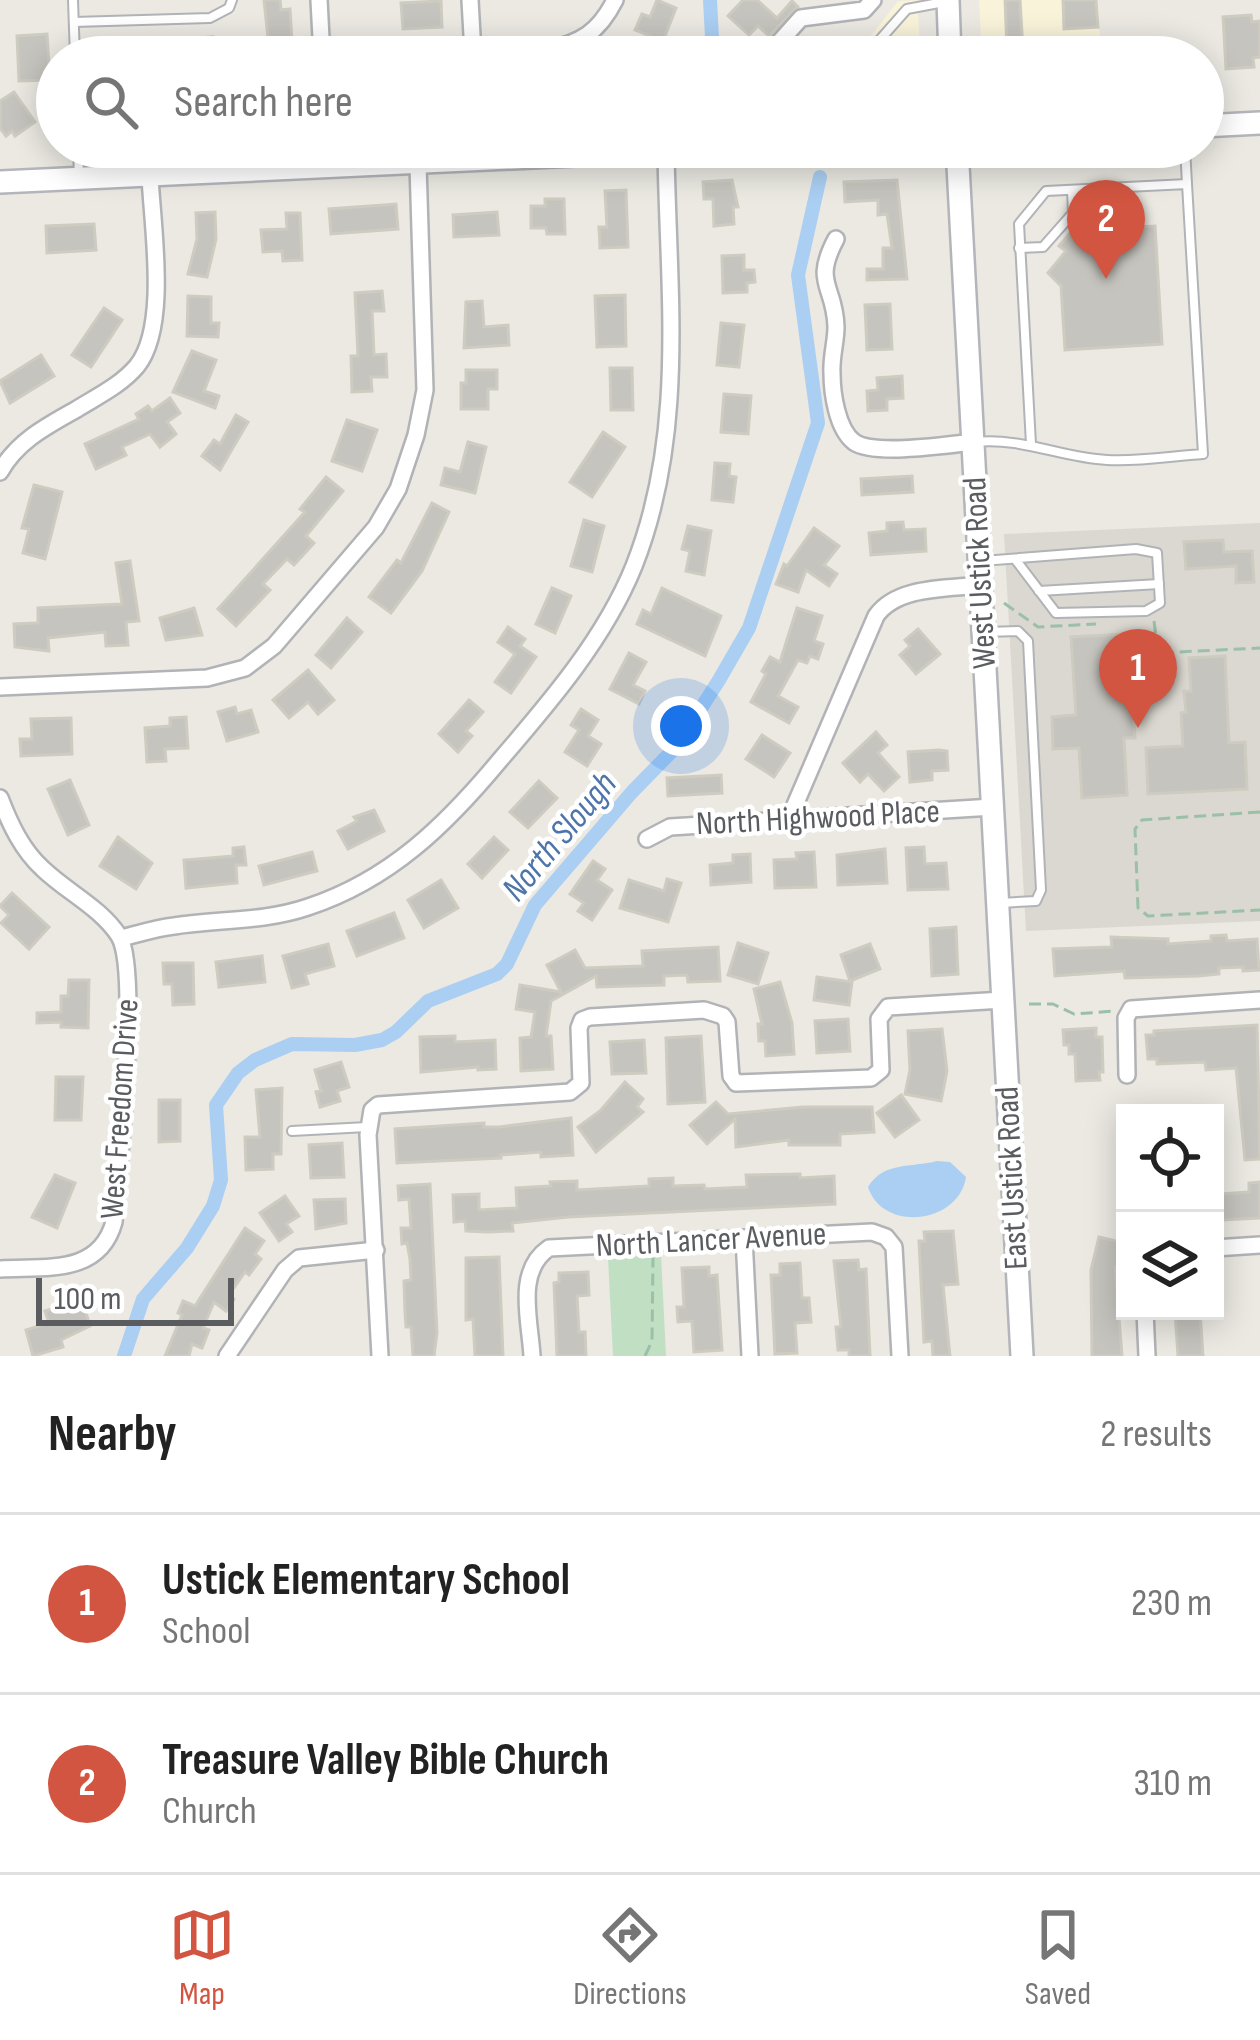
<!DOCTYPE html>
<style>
body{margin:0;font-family:"Sofia Sans Condensed",sans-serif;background:#f2f2f2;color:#222}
.controls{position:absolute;right:36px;bottom:36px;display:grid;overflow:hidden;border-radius:0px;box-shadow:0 6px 30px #0003}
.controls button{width:108px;height:108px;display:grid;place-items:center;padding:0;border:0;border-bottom:3px solid #e0e0e0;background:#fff;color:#222;font:60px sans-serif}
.scale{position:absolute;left:36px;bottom:30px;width:198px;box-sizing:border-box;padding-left:12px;border:6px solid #5a5c60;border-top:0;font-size:33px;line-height:42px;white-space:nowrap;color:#5a5c60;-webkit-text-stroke:9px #fff;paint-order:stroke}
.you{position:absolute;left:681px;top:726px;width:42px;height:42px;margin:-30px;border:9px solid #fff;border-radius:50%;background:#1a73e8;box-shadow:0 0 0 18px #1a73e833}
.badge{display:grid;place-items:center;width:78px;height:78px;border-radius:50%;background:#d15541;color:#fff;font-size:39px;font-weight:700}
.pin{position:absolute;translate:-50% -99px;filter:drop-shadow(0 3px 6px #0008)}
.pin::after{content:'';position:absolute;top:63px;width:42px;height:36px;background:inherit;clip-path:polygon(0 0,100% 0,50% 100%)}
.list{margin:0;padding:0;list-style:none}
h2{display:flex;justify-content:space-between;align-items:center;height:156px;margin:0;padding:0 48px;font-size:51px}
h2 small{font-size:39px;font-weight:400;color:#767676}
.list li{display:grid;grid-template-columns:78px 1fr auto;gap:36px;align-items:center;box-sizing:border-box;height:180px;padding:0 48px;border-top:3px solid #e0e0e0}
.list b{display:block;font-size:45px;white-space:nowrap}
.list p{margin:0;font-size:39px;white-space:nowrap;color:#767676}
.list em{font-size:39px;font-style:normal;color:#767676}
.icon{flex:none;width:66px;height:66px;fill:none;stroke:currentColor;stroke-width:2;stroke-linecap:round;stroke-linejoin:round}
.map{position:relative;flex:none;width:1260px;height:1356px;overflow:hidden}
.search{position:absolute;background:#fff;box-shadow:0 6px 30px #0003;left:36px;right:36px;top:36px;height:132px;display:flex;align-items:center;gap:30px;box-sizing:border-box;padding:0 42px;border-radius:66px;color:#767676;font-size:45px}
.sheet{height:516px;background:#fff}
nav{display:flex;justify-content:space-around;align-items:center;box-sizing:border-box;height:168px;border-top:3px solid #e0e0e0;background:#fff;font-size:33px;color:#767676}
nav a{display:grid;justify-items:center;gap:6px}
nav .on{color:#d15541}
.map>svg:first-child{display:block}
.commercial{fill:#f8f3d9}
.education{fill:#dad8d0}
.green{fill:#c1dfc3}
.water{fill:#aacff3}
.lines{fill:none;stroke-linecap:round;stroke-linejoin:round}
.canal{stroke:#aacff3;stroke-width:14}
.building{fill:#c6c4be;stroke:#cecbc1;stroke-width:3}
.service-casing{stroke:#b2b3b7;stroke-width:12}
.minor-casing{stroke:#b2b3b7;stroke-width:20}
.secondary-casing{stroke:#b3b5ba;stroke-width:26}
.path{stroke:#9bbfa7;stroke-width:3;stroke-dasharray:12 6;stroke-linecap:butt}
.service{stroke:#fff;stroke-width:8}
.minor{stroke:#fff;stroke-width:15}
.secondary{stroke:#fff;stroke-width:21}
.labels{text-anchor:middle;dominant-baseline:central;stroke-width:9;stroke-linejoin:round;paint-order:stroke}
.street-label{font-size:33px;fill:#5a5c60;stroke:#fff}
.water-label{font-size:36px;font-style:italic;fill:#4e75aa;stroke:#fff}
</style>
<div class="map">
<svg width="1260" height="1356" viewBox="0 0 1260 1356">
<rect width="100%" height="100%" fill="#ebe9e2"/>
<g class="commercial">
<path d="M917 0 921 57H795L801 47 815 46V41L869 38 898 1Z"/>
<path d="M979 0H1098L1101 57H982Z"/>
</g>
<path class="education" d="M1260 523V921L1026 931 1004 534Z"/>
<path class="green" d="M661 1255 666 1356H613L608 1258Z"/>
<path class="water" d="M937 1161 950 1162 966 1177C959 1224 883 1233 868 1187 884 1161 911 1168 937 1161Z"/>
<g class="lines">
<g class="canal">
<path d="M710 0 712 37 720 57"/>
<path d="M124 1356 143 1299 187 1248 213 1206 221 1180 216 1105 238 1073 255 1060 292 1044 355 1045 382 1040 396 1032 428 1001 497 974 507 964 535 905 632 792 677 746 719 680 749 628 818 423 798 275 820 177"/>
</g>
</g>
<g class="building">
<path d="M264 0H280L281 10 290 9 293 57H270Z"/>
<path d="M657 0 676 8 663 41 635 30 642 14 650 17Z"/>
<path d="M743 0H757L777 18 792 1 798 7 769 36 758 26 749 35 728 16Z"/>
<path d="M1005 0H1020L1023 51 1007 48Z"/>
<path d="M1063 0H1096L1098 27 1064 29Z"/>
<path d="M441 1 442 27 403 29 401 3Z"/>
<path d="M1251 15 1252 22 1260 21V57L1253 58 1254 67 1226 69 1223 17Z"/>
<path d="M47 34 50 80 19 81 17 36Z"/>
<path d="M14 92 35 122 15 136 12 131 6 136 0 128V101Z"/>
<path d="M732 180 738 207H733L734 224 714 226 713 199H704L703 182Z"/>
<path d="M897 180 907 279 867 280V269H883V248H892L887 214 878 215V200L845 202 844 182Z"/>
<path d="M626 190 628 247 600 248 599 227H607L605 191Z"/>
<path d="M545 199H564L565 234H547L546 228H531V206H545Z"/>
<path d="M396 204 398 229 331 234 329 209Z"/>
<path d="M215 212 216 239 207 277 188 274 197 239 196 213Z"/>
<path d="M497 212 499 235 454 237 453 215Z"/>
<path d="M286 213H300L302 260 283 261 282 251 263 252 261 230 287 229Z"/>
<path d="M1098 218 1110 229 1155 226 1162 344 1065 350 1061 286 1048 273 1066 251 1059 246 1071 232 1079 238Z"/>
<path d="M94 224 96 250 47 253 46 226Z"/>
<path d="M744 255V270H754L755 282 747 283V292L723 293 722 256Z"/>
<path d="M382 291 384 311H372L374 355 386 354 387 377H371L372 391 352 392 351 356H358L355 293Z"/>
<path d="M625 295 626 346 597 347 595 296Z"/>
<path d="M188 296 211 297V323H219L218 337 187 336Z"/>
<path d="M482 301 484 327 508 325 509 345 464 348 466 302Z"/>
<path d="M890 304 892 349 867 350 865 305Z"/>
<path d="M104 308 122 320 91 367 72 355Z"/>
<path d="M721 323 744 325 739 367 717 365Z"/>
<path d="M192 351 216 360 204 391 219 396 215 408 173 392Z"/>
<path d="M41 355 54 376 10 403 0 381Z"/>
<path d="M610 368H632L633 410H611Z"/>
<path d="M466 370H497V389H488V409H461V383H466Z"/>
<path d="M902 376 903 398 887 399V410L868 411 867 391 878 390 877 378Z"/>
<path d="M724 394 751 396 748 434 721 432Z"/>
<path d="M170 398 180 413 167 422 176 434 160 447 150 434 122 447 126 455 96 469 85 444 139 419 136 414 148 406 152 411Z"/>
<path d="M236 415 248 422 220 470 202 456 214 440 220 444Z"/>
<path d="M347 420 377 430 362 471 332 461Z"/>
<path d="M603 432 625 447 592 497 570 482Z"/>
<path d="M468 442 486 447 475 493 441 485 445 468 460 472Z"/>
<path d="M715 463 730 464 729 476 736 477 733 502 712 500Z"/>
<path d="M912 476 913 492 862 495 861 479Z"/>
<path d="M326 477 343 491 306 536 314 543 294 565 287 559 263 584 270 590 236 626 218 609 305 512 300 509Z"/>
<path d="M34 485 62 492 45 559 23 553 29 529 22 528Z"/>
<path d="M432 503 449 512 422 571 391 613 369 597 397 560 401 563Z"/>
<path d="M584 520 604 526 592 572 571 566Z"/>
<path d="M903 522 904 530 925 529 926 551 871 555 869 533 887 531V523Z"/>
<path d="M688 526 711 531 704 575 686 571 690 551 682 549Z"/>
<path d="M814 528 839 546 824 565 837 574 829 586 806 570 798 592 776 584 784 564 787 566Z"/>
<path d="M1223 540 1224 552 1252 551 1254 582 1236 583V566L1186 569 1184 542Z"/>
<path d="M130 561 139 621 126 622 128 645 106 646 105 632 48 638 49 651 15 647 14 624 38 623V608L122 604 116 563Z"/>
<path d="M552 588 571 596 555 633 536 624Z"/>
<path d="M662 588 721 616 705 656 637 624 643 610 651 614Z"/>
<path d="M194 608 202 635 166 640 160 618Z"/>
<path d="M797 608 822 616 814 641 823 644 818 659 810 656 807 663 798 660 778 696 798 707 789 723 751 702 766 674 762 671 770 657 780 662Z"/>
<path d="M347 618 362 632 331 668 316 655Z"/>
<path d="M508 627 525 639 520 646 536 657 511 693 495 682 515 654 498 642Z"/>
<path d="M918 629 940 654 916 674 900 655 910 646 905 640Z"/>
<path d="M1143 633 1147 707 1133 708 1135 738H1124L1127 795 1082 798 1079 748 1053 749 1052 717 1076 715 1071 637Z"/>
<path d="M629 653 646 662 633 685 645 691 639 704 610 689Z"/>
<path d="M1225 656 1229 743 1245 742 1247 789 1148 794 1146 748 1183 746 1181 713 1186 712 1184 691H1191L1189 658Z"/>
<path d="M308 670 334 700 318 714 308 702 289 718 273 700Z"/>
<path d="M469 700 483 712 466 731 472 736 458 752 439 734Z"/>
<path d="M235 707 237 714 251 710 258 732 227 741 218 712Z"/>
<path d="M581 709 598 720 588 736 601 744 587 766 565 752 579 730 571 725Z"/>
<path d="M186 717 188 748 165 749 166 761 147 762 145 728 170 726V718Z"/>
<path d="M71 718 72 754 21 756 20 739H32L31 719Z"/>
<path d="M876 732 887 745 878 753 899 777 884 791 868 774 860 782 843 763Z"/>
<path d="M762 735 790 753 774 777 746 759Z"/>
<path d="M939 750 947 751 948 770 932 771V780L910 782 908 752Z"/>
<path d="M721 775 722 793 668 796 667 778Z"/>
<path d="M70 780 89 825 68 835 48 789Z"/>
<path d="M539 781 557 798 528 828 510 812Z"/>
<path d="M374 810 384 831 348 849 338 831 357 821 354 817Z"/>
<path d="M118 837 152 863 136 889 100 866Z"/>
<path d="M494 837 508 850 482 878 468 864Z"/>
<path d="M244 847 246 865H236L237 883 186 888 184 860 233 856V848Z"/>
<path d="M924 847 925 864 946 863 948 889 908 890 906 848Z"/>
<path d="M885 849 887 883 838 885 837 855Z"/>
<path d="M312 852 317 871 264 885 259 866Z"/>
<path d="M814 852 816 887 775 888 774 860 797 859 796 853Z"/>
<path d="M750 854 751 882 711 885 710 865 733 863V855Z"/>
<path d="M593 861 605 869 597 880 612 890 592 920 578 911 584 903 570 894Z"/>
<path d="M667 879 681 883 668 922 620 908 629 880 664 891Z"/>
<path d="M441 880 458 908 424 928 408 900Z"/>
<path d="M12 893 49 927 29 949 1 923 9 915 0 906Z"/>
<path d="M394 913 404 938 357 956 347 931Z"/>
<path d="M956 927 958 974 932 976 930 929Z"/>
<path d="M1226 935 1227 941 1257 939 1259 970 1243 971V967L1219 968V974L1199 976 1125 978 1124 971 1055 976 1053 949 1112 947 1111 937 1168 939V944L1211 941V936Z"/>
<path d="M738 943 768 953 758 984 728 975Z"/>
<path d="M328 944 334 966 305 974 308 984 292 988 283 956Z"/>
<path d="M870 944 880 969 850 981 841 955Z"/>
<path d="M718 947 720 981 688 982 687 975 664 976V985L597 987 596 976 551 1001 546 1036H551L553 1069 521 1071 520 1038 531 1037 535 1012 516 1009 520 985 561 992 547 965 575 950 585 968 643 966 642 951Z"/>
<path d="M262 956 265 982 219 987 216 962Z"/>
<path d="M163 963H193L194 1004 173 1005 172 984H164Z"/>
<path d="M817 977 852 982 849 1005 814 1000Z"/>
<path d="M69 980H89L88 1028 61 1027V1022L37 1023V1013L61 1012V996H68Z"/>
<path d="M780 982 792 1023 794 1054 766 1056 765 1041H759L758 1024H762L754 989Z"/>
<path d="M848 1019 850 1051 817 1053 815 1021Z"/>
<path d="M1257 1025 1260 1159 1245 1160 1236 1068 1206 1070 1205 1062 1157 1064V1059H1148L1146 1035H1154V1031Z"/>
<path d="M1096 1028V1037H1102L1103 1072H1099L1100 1080 1076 1081 1075 1054H1069V1045H1064L1063 1030Z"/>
<path d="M942 1029 947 1071 941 1101 905 1094 910 1070 908 1031Z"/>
<path d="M455 1036V1042L495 1040 496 1069 478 1070V1067L421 1072 420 1037Z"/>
<path d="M701 1036 705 1102 668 1104 666 1038Z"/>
<path d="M644 1040 646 1073 612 1074 610 1042Z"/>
<path d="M341 1062 349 1087 337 1091 340 1101 320 1107 316 1092 321 1091 315 1070Z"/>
<path d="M56 1077H83L81 1120H55Z"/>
<path d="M625 1082 643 1099 637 1107 643 1112 596 1152 578 1127 600 1111Z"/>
<path d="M282 1088 281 1154H273V1169L246 1170 245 1137H260L256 1090Z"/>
<path d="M901 1095 919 1120 895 1137 877 1113Z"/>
<path d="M159 1100H180V1141L159 1142Z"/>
<path d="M716 1102 728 1114 803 1107H872L874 1132 840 1134V1145H789V1140L736 1147 735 1119 707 1144 690 1125Z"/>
<path d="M571 1118 573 1155 541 1157V1152L501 1155V1158L397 1163 395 1129 484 1123V1127H499Z"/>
<path d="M342 1143 344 1177 311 1178 309 1145Z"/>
<path d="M800 1174V1178L834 1176 835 1204 568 1217 512 1223 513 1231 488 1232 466 1231 465 1221 454 1222 453 1195 479 1194V1210L517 1208 516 1188 551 1186 550 1182 577 1181V1190L649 1186V1179L673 1178V1186L704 1185 705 1189 747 1187 746 1175Z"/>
<path d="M55 1175 75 1183 57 1228 32 1217Z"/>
<path d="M1260 1182V1218L1223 1220 1222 1194 1249 1192V1183Z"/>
<path d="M430 1184 437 1333 434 1356H413L411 1327H406L405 1312 404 1281 411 1280 410 1259 407 1243 402 1244 401 1228H411L409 1199 399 1200 398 1186Z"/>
<path d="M285 1196 299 1216 286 1224 292 1232 279 1241 260 1213Z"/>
<path d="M345 1199 346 1223 316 1229 314 1200Z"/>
<path d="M245 1228 264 1241 255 1254 261 1259 249 1275 245 1272 229 1295 234 1299 226 1311 214 1302 203 1328 209 1330 202 1348 192 1344 189 1356H165L182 1315 178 1313 183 1301 195 1306Z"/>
<path d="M953 1231 958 1284 943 1285 950 1356H933L932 1341 924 1342 919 1241H925L924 1232Z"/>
<path d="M1099 1237 1125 1243 1119 1268 1115 1267 1122 1356H1092L1091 1270Z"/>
<path d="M499 1257 503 1356H475L473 1319 466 1320V1258Z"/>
<path d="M858 1260 859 1270 866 1269 870 1356H849V1350H838L836 1327H841L834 1261Z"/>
<path d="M800 1263 802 1298H809L811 1322 795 1323 797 1353 775 1354 771 1275H780V1264Z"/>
<path d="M709 1267V1276L717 1275 722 1350 694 1352 692 1321 678 1322 677 1307H684L682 1268Z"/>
<path d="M588 1272 589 1295 577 1296 579 1332H585L586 1356H557L554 1283 559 1282V1273Z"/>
<path d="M82 1300 90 1326 61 1340 63 1347 33 1356 26 1330 49 1323 45 1311Z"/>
<path d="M1175 1311H1200L1203 1356H1178Z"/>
</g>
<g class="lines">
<g class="service-casing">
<g id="service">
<path d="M73 0 75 57"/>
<path d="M74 22 210 18 229 8 232 0"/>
<path d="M842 57V44L877 43 907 9 944 2"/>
<path d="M78 147 79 178"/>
<path d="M1185 147 1187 184"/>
<path d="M1019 248 1043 247 1073 213 1072 190"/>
<path d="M975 442C1022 437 1062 458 1107 460 1138 462 1172 456 1203 454L1187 184 1046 191 1019 224 1031 444"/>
<path d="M982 561 1136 549 1157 553 1160 603 1146 611 1056 613 1015 559"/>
<path d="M1039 591 1159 584"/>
<path d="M986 632 1018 631 1028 641 1041 890 1036 901 1000 903"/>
<path d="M292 1131 367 1127"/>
</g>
</g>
<g class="minor-casing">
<g id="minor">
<path d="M319 0 322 57"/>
<path d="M470 0 473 53"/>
<path d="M333 57 547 50C581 43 599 32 615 0"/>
<path d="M766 57 801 18 864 10 873 0"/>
<path d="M836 239C812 284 835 285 836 327 836 342 831 357 832 373 832 393 837 429 854 442 874 456 947 445 973 442"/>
<path d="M0 472C17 441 47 426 77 409 98 396 121 385 137 366 169 326 152 225 150 176"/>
<path d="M0 687 207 678 245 668 274 646 376 527 398 489 416 435 425 390 418 165"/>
<path d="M0 798C10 824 22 850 43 869 67 892 101 908 119 936 140 971 118 1171 114 1222 99 1276 45 1266 0 1269"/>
<path d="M789 819 876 616C897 586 947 589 981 585"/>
<path d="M647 839 670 827 993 807"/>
<path d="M121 938C138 934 156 928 174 926 220 919 264 922 308 907 390 880 446 825 500 760 550 702 605 638 634 566 687 432 668 292 666 152"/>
<path d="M1127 1075 1126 1018 1131 1009 1260 1000"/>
<path d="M744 1238 750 1356"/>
<path d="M1215 1248 1260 1245"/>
<path d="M1145 1311 1147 1356"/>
<path d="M227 1356 285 1270 299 1258 376 1250"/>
<path d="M380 1356 368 1135 372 1110 378 1105 570 1092 581 1083 579 1028 582 1020 590 1017 704 1010 723 1016 727 1022 731 1076 736 1083 871 1078 881 1070 879 1019 888 1007 1003 1000"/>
<path d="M532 1356C530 1320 515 1271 549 1248L872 1232 886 1237 894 1247 900 1356"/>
</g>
</g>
<g class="secondary-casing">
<g id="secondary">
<path d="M948 0 950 57"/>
<path d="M1203 126 1260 123"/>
<path d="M957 147 1022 1356"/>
<path d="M0 182 745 147"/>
</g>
</g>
<g class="path">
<path d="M82 43C96 42 114 39 127 42 144 46 152 53 168 40L214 37"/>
<path d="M1004 603 1038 627 1096 624"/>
<path d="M1154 621 1158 653 1260 648"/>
<path d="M1260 812 1142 820 1135 829 1138 908 1148 916 1260 910"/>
<path d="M1029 1004H1053L1074 1014 1115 1011"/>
<path d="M645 1356 652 1341 653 1258"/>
</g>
<use href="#service" class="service"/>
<use href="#minor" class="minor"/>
<use href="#secondary" class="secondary"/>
</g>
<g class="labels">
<g class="street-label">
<text transform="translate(980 573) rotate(-93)">West Ustick Road</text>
<text transform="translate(818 818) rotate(-3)">North Highwood Place</text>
<text transform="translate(120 1109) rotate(-86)">West Freedom Drive</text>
<text transform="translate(1012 1178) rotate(-93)">East Ustick Road</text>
<text transform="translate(711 1240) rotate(-3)">North Lancer Avenue</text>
</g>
<g class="water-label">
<text transform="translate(560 837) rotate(-50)">North Slough</text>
</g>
</g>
</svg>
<div class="controls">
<button><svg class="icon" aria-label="locate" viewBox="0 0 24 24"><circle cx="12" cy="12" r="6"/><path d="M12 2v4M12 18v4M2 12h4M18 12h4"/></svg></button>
<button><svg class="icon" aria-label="layers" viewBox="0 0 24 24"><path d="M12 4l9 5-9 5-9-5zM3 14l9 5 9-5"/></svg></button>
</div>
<div class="scale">100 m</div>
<div class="you"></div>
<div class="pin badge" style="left:1138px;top:728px">1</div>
<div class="pin badge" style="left:1106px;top:279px">2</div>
<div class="search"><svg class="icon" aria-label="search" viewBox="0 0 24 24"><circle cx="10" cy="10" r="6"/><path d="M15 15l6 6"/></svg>Search here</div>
</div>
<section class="sheet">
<h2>Nearby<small>2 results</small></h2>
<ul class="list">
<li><span class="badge">1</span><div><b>Ustick Elementary School</b><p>School</p></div><em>230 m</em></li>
<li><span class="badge">2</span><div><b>Treasure Valley Bible Church</b><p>Church</p></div><em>310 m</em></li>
</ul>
</section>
<nav>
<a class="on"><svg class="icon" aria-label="map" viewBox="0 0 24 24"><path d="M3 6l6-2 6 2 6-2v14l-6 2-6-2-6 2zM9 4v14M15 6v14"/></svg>Map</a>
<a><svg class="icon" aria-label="directions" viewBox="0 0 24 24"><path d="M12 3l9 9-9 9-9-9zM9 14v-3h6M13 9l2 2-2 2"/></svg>Directions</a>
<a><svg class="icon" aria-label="saved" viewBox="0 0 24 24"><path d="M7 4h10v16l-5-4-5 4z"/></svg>Saved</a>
</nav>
